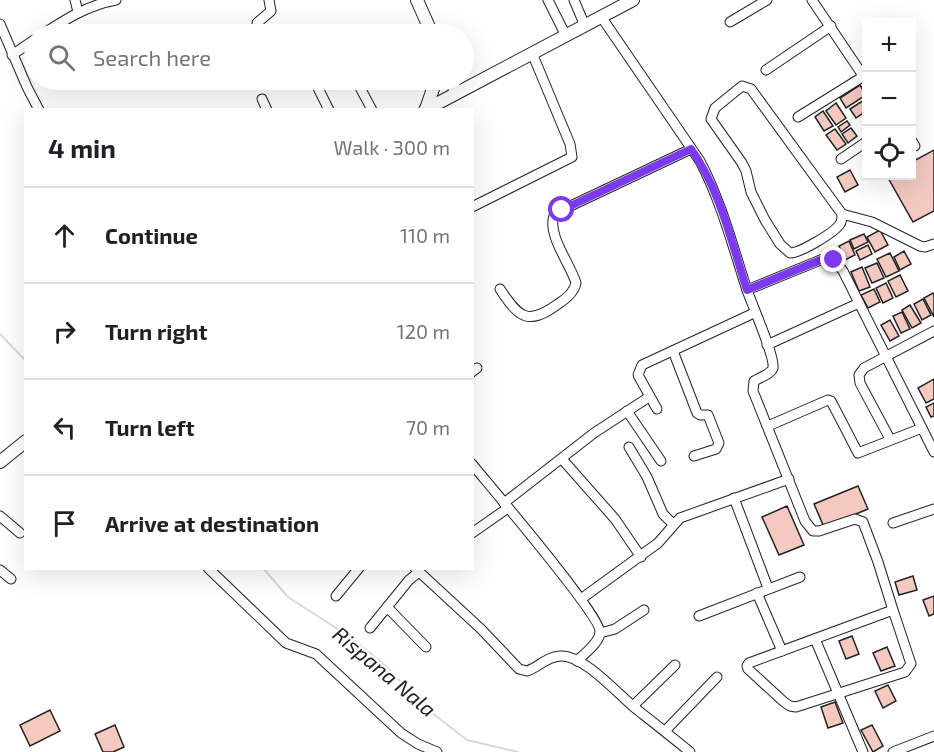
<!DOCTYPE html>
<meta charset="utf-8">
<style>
body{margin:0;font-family:"Exo 2",sans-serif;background:#f2f2f2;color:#202124}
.controls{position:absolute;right:18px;top:18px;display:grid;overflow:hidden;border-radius:0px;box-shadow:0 6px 24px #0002}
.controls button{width:54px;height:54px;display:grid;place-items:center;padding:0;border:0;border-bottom:2px solid #e0e0e0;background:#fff;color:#202124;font:30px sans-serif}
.stop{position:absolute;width:18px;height:18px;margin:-14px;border:4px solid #7c3aed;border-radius:50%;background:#fff}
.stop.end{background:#7c3aed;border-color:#fff;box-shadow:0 2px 6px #0008}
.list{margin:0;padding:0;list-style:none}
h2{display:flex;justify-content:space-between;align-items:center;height:78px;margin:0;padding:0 24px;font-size:26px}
h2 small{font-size:20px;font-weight:400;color:#757577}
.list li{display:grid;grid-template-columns:39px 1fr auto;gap:18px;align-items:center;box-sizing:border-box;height:96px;padding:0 24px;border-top:2px solid #e0e0e0}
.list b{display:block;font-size:22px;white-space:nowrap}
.list em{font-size:20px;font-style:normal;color:#757577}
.icon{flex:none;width:33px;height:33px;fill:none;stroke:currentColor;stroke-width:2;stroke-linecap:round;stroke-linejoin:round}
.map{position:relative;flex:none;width:934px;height:752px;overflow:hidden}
.search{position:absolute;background:#fff;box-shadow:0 6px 24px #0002;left:24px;top:24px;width:450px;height:66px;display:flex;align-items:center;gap:15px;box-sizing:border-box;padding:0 21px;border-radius:33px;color:#757577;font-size:22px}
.panel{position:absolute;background:#fff;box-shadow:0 6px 24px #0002;left:24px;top:108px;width:450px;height:462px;border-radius:0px}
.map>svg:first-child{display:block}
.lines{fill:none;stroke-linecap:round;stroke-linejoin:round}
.stream{stroke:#d9d9d9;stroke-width:2}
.building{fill:#f3c9c0;stroke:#222;stroke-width:1.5}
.minor-casing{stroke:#222;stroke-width:11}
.major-casing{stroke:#222;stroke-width:14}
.minor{stroke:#fff;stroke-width:9}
.major{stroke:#fff;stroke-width:12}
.route{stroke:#7c3aed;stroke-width:8}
.labels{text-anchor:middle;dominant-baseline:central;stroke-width:4.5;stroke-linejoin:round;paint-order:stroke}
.water-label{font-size:21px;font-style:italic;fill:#222;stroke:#fff}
</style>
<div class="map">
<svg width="934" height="752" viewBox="0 0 934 752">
<rect width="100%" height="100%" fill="#fff"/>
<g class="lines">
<g class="stream">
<path d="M0 334 26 361"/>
<path d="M263 568 288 597 350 637 387 667 423 706 467 740 518 752"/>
</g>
</g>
<g class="building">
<path d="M860 85 866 95 846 108 840 98Z"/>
<path d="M864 100 866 103V111L856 118 850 109Z"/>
<path d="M836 103 846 118 836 125 826 111Z"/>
<path d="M823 111 833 126 824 131 815 117Z"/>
<path d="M847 121 850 125 841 132 838 127Z"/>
<path d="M851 128 857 136 848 143 842 134Z"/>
<path d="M835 129 846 144 837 150 826 135Z"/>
<path d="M934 150V211L913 222 887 176H912V162Z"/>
<path d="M850 170 858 185 845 192 837 177Z"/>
<path d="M880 230 888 245 875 252 867 237Z"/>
<path d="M864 234 868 242 854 249 850 240Z"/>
<path d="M849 241 855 255 845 260 839 246Z"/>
<path d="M868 245 872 254 860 260 856 251Z"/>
<path d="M904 251 911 264 900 270 894 257Z"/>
<path d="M890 253 899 271 886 277 877 259Z"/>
<path d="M877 263 884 278 872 283 865 268Z"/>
<path d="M862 267 870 287 859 291 851 272Z"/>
<path d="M900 275 908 291 896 297 888 281Z"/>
<path d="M886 283 893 298 883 303 876 288Z"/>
<path d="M874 289 880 302 868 308 861 295Z"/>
<path d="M933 293 934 295V317L924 298Z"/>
<path d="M923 299 931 315 922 320 914 304Z"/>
<path d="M910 305 921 323 912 328 902 310Z"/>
<path d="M902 312 910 329 901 333 893 316Z"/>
<path d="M890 320 899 336 890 341 881 325Z"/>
<path d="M934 379V399L926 403 918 388Z"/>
<path d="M934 403V416L931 417 926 407Z"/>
<path d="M858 486 868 509 824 527 814 504Z"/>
<path d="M787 506 804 545 779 555 762 517Z"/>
<path d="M913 576 917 590 899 595 895 582Z"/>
<path d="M934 596V614L929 616 923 600Z"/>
<path d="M852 636 859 654 846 659 839 641Z"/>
<path d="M887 647 895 666 881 671 873 653Z"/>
<path d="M888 685 896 701 883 708 875 691Z"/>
<path d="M835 702 843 723 828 728 821 707Z"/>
<path d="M50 710 60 731 30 746 20 725Z"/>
<path d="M115 725 124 747 113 752H103L95 734Z"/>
<path d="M872 725 883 746 873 752 861 730Z"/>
</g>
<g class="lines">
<g class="minor-casing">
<g id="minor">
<path d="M75 0 78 12"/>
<path d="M548 0 566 36"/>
<path d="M574 0 585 26"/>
<path d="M812 0 866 80"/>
<path d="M602 18 700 161C721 201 733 247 747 290L823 259 834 260 843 271 934 452"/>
<path d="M730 22 767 0"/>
<path d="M0 24 27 87 39 110"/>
<path d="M331 31 333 34"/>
<path d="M43 34C66 19 88 5 116 0"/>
<path d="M256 34 257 23 271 11 269 0"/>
<path d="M12 55 34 40"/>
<path d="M766 70 831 26"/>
<path d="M314 80 329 110"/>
<path d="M356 80 372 110"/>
<path d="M742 86 751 89 842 214C842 217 842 221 840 224 834 233 800 253 790 253L780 244 765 220 751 192 746 171 742 163 711 119 715 108Z"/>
<path d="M262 99 267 110"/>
<path d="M798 117 864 76"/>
<path d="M912 141 915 146"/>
<path d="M841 159 866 142"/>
<path d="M472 207 572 157 570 144 532 53"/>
<path d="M842 214 872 222 920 246 925 247 934 244"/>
<path d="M500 289C519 318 528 326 558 304 566 299 574 293 576 283 571 265 547 235 554 216L562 210 691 149"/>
<path d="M747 290C752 305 775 356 773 368 771 374 759 378 754 381L753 391 805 521 813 531H819L855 519 863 522 878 562 893 610 749 663 747 666 748 669 784 702 790 706 796 707 905 672 911 664 893 610"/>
<path d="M767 345 859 303"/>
<path d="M673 351 697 413 700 415H708L719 443 716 449 694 456"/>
<path d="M472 372 477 368"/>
<path d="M657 409 638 375 642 365 754 313"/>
<path d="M627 411 661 461"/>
<path d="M768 426 828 400 831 401 858 453 922 428"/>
<path d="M890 439 860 383 859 375 864 368 934 331"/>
<path d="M629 447 647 477 663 514 673 524"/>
<path d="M562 459 615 519 641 557"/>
<path d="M472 464C489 485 603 618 600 633 599 643 584 654 577 661"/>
<path d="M734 498 768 588"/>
<path d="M504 503 594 433 649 397"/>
<path d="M0 516 20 533"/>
<path d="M893 523 934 509"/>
<path d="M472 533 508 508"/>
<path d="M208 568 286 643 316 654 401 733 418 744 437 752"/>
<path d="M415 568 481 629 519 669 527 671C539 667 546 657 560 656 583 654 618 694 635 708 654 723 672 737 690 752"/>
<path d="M0 570 11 579"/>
<path d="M757 593 782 651"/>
<path d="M336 596 359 568"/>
<path d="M581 599 658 543 680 518 789 479"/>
<path d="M387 607 426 647"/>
<path d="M699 616 800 577"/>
<path d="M370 628 409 580 419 572"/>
<path d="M600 633 615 629 644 610"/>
<path d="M815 639 863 752"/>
<path d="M633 706 675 665"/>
<path d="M665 731 717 677"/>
<path d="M893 752 934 736"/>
</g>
</g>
<g class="major-casing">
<g id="major">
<path d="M417 0 432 34"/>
<path d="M451 80 456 92"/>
<path d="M426 109 436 80"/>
<path d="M425 110 633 0"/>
<path d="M0 462 26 441"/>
</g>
</g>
<use href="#minor" class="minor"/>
<use href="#major" class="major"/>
</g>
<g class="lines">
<path class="route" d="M562 210 691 149C720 189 732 244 747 290L823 259 834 260"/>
</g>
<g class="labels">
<g class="water-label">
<text transform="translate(385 671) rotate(40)">Rispana Nala</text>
</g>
</g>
</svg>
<div class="controls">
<button>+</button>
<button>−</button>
<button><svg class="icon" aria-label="locate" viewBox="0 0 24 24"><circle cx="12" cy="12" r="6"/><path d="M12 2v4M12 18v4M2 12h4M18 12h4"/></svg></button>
</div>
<div class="stop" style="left:562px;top:210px"></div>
<div class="stop end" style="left:834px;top:260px"></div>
<div class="search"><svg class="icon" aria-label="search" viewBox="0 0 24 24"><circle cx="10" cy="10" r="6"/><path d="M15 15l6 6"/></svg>Search here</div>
<section class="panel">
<h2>4 min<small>Walk · 300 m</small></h2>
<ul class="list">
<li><svg class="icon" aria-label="ahead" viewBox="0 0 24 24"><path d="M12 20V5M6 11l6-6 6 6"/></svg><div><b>Continue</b></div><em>110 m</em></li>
<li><svg class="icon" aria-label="right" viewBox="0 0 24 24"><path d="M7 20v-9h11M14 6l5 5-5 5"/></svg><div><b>Turn right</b></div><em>120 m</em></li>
<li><svg class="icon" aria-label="left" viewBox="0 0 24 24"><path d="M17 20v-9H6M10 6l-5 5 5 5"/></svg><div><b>Turn left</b></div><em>70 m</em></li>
<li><svg class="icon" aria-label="arrive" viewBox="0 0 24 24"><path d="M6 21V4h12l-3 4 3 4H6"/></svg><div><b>Arrive at destination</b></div></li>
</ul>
</section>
</div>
